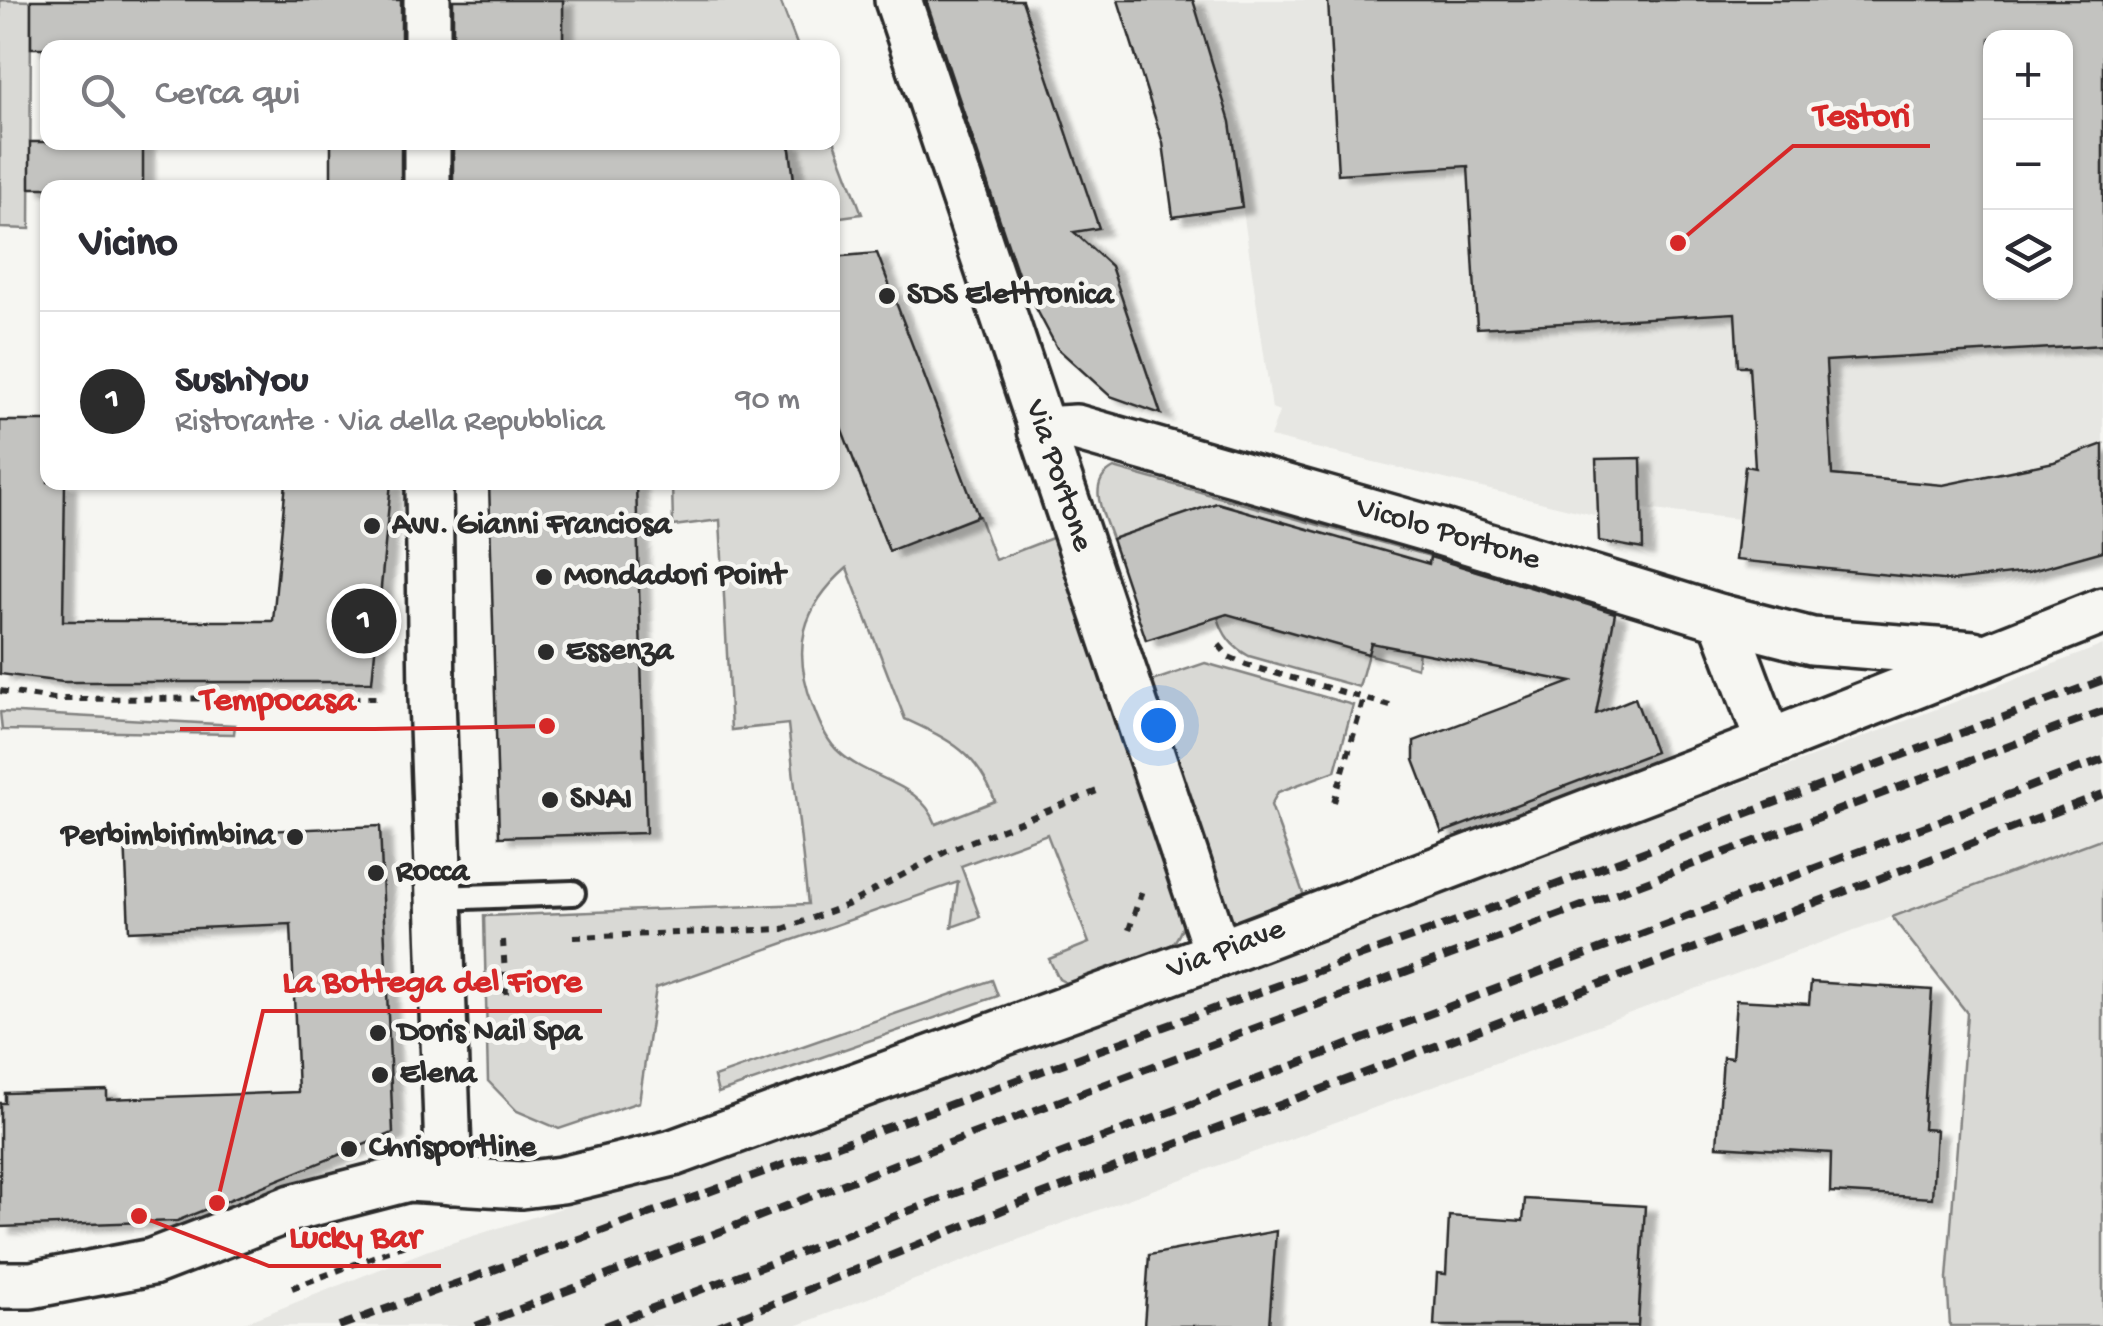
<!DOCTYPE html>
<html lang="it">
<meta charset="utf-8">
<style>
body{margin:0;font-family:"Gochi Hand",sans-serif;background:#f2f2f3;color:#2b2b33}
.controls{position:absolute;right:30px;top:30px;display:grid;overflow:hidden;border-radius:20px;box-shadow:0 2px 8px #0004}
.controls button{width:90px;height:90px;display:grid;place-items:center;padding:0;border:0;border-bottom:2px solid #e1e1e2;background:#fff;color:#2b2b33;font:50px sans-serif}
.you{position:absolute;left:1158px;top:725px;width:35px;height:35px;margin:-25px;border:8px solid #fff;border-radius:50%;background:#1a73e8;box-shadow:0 0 0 15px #1a73e833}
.badge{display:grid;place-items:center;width:65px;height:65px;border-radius:50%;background:#2b2b2b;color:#fff;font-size:32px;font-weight:700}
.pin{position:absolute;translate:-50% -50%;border:5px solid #fff;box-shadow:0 2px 10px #0006}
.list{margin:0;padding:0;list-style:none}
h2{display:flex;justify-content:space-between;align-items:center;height:130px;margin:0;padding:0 40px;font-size:42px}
h2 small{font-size:32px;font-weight:400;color:#7c7c81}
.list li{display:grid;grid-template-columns:65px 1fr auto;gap:30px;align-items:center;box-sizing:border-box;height:180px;padding:0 40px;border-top:2px solid #e1e1e2}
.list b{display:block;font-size:38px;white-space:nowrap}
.list p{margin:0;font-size:32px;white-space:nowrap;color:#7c7c81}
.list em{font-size:32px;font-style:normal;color:#7c7c81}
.icon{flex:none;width:55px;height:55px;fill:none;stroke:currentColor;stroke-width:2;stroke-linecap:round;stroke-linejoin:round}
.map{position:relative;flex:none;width:2103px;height:1326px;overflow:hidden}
.search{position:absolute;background:#fff;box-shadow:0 2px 8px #0004;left:40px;top:40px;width:800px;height:110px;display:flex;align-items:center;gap:25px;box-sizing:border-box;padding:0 35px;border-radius:20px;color:#7c7c81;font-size:38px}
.panel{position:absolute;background:#fff;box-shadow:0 2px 8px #0004;left:40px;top:180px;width:800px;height:310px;border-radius:20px}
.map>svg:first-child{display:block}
.built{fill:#e7e7e3;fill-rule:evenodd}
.green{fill:#d9d9d5;stroke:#828280;stroke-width:2.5;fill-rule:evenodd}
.building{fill:#c3c3c0;stroke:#2b2b2b;stroke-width:2.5;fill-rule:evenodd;filter:url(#shadow)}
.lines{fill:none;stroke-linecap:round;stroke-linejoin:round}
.service-casing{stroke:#2b2b2b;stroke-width:30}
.minor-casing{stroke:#2b2b2b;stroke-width:52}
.path{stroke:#2b2b2b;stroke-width:6;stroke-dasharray:8 8;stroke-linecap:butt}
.service{stroke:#f6f6f2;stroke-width:22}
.minor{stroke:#f6f6f2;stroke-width:45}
.rail{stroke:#2b2b2b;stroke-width:8;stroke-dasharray:15 8;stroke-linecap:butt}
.poi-dot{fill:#2b2b2b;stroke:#f6f6f2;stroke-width:4}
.labels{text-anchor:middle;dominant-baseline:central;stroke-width:9;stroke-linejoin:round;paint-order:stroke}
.poi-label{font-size:32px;font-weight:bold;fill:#2b2b2b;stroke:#f6f6f2;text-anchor:start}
.street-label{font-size:32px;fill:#2b2b2b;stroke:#f6f6f2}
.leader{fill:none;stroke:#d62828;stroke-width:4}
.callout-dot{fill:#d62828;stroke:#f6f6f2;stroke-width:4}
.callout-label{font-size:35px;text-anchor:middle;font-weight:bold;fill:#d62828;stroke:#f6f6f2;stroke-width:9;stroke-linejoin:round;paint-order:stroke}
</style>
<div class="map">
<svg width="2103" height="1326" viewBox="0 0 2103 1326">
<defs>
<filter id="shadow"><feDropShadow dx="11" dy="6" stdDeviation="2.5" flood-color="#0004"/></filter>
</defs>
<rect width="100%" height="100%" fill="#f6f6f2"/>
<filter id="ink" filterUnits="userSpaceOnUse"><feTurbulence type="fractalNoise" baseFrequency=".01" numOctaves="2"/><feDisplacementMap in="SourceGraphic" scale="20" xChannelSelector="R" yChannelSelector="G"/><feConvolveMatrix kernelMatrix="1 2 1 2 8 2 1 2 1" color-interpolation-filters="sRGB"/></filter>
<g filter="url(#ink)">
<g class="built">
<path d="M1193 0H2103V550L2028 572 1952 581 1735 560 1739 519 1643 509V549L1599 541 1598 516 1270 437 1279 412 1272 409 1230 122ZM1990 38H2066V292H1990Z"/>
<path d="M2103 645V838L1020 1239 796 1326H236L426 1251 747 1149 1793 764Z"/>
</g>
<g class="green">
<path d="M0 0 31 1 30 229 0 228Z"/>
<path d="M563 0H780L798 47 563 48Z"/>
<path d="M833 137 862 214 833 218 832 188 795 187 789 143 832 142Z"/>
<path d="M833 405 889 550 979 516 995 560 1060 535 1185 915C1178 967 1119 973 1076 988L1059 979 1049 959 1089 943 1047 834 961 866 980 917 952 927 958 882 656 988 639 1102 559 1129 517 1111 488 1081 484 916 808 904 788 724 731 730 720 520 673 526 672 483 832 482ZM847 568 905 719C950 740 977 752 995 801L936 824C920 781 870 781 839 752 827 742 818 720 813 706 791 649 802 607 847 568Z"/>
<path d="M1114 468 1430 556 1417 668 1368 654 1359 687 1249 656C1232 647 1223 635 1218 617L1395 555 1217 503 1112 539C1104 515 1085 483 1114 468Z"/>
<path d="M1205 663 1353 705 1335 771 1278 792 1271 805 1308 907 1240 928 1227 923 1143 684Z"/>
<path d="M0 712 235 725 234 734 2 730Z"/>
<path d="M2103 838V1326H1950L1947 1279 1967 1013 1892 917Z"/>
<path d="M992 980 998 996 718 1093 714 1077Z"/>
</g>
<g class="building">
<rect x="31" y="0" width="370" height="48"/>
<rect x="453" y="0" width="110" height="48"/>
<path d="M926 0H1022L1099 228 1074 232 1111 266 1161 414 1110 396 1057 348 1018 274Z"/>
<path d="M1118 0H1193L1230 122 1242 207 1173 217 1163 143Z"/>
<path d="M1328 0H2103V345L1826 361 1832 475 1943 485 2054 462 2103 444V551L2028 572 1952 581 1735 560 1745 466 1755 468 1749 366H1738L1735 313 1477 328 1468 166 1338 174ZM1990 38H2066V292H1990Z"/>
<rect x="30" y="142" width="113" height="46"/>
<rect x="331" y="142" width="70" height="46"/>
<path d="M453 142H789L795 188H453Z"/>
<path d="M877 253 978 516 889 551 832 404V257Z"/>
<path d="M0 421H48V482H65L63 621H273L286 482H391L372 682H63L0 674Z"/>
<path d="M1641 458 1643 549 1599 541 1596 459Z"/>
<path d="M489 482H636L646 833 499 837Z"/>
<path d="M1217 503 1429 564 1430 557 1437 559 1615 613 1596 714 1635 698 1655 752 1442 833 1414 760V741L1571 682 1371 643 1368 654 1227 614 1146 640 1112 539Z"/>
<path d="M380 826 393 1133 177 1221 0 1227V1103H5V1093L107 1090V1099L298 1092 291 924 129 931 125 837Z"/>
<path d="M1811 982 1932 990 1923 1129 1936 1130 1932 1198 1830 1192 1831 1153 1717 1146 1723 1057 1732 1058 1736 1000 1809 1004Z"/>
<path d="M1525 1199 1645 1206 1638 1326H1434L1437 1273 1446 1274 1449 1216 1523 1221Z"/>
<path d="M1276 1231 1269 1326H1144L1149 1255Z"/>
</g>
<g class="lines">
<g class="service-casing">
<path id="service" d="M439 898 573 893"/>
</g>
<g class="minor-casing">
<g id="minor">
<path id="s1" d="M898 0 1218 954"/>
<path d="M427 48V0"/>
<path d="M427 188V142"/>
<path id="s2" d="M1041 430 1076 428 1430 529 1722 618 1812 641 1973 654"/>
<path d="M429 482 432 698 449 1181"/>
<path d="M1722 618 1769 743"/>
<path id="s3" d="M0 1285H31L152 1262 292 1208 408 1178 521 1185 562 1180 673 1153 1218 954 1769 743 2103 611"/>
</g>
</g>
<g class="path">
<path d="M1219 645 1229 657 1246 665 1364 698"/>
<path d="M0 691 54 699 383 698"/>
<path d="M1334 802 1364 698 1390 706"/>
<path d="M1129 930 1142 890"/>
<path d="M574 937 783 929 847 905 947 851 1097 791"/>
<path d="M503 940 506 994"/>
<path d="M292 1288 410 1243"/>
</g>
<use href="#service" class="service"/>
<use href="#minor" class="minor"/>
<g class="rail">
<path d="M339 1326 1547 888 2103 680"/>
<path d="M476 1326 996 1125 2103 711"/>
<path d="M605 1326 2103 759"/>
<path d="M718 1326 1020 1203 2103 794"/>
</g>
</g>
</g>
<g class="poi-dot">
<circle cx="887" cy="296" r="10"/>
<circle cx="372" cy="526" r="10"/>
<circle cx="544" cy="577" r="10"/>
<circle cx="546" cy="652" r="10"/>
<circle cx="550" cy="800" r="10"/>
<circle cx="295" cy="837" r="10"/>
<circle cx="376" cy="873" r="10"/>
<circle cx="378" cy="1033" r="10"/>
<circle cx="380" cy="1075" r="10"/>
<circle cx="349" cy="1149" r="10"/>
</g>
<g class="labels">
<g class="poi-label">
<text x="907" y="296">SDS Elettronica</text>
<text x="392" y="526">Avv. Gianni Franciosa</text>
<text x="564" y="577">Mondadori Point</text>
<text x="566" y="652">Essenza</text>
<text x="570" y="800">SNAI</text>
<text x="275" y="837" text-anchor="end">Perbimbirimbina</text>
<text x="396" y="873">Rocca</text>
<text x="398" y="1033">Doris Nail Spa</text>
<text x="400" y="1075">Elena</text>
<text x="369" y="1149">Chrisportline</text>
</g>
<g class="street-label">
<text stroke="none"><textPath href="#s1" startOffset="502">Via Portone</textPath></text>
<text stroke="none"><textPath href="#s2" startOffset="422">Vicolo Portone</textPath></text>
<text stroke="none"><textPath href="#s3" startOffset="1282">Via Piave</textPath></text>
</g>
</g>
<path class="leader" d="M1678 243L1793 146H1930M547 726L375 729H180M217 1203L263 1011H602M139 1216L269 1266H441"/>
<g class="callout-dot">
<circle cx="1678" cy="243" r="10"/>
<circle cx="547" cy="726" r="10"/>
<circle cx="217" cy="1203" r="10"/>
<circle cx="139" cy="1216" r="10"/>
</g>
<g class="callout-label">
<text x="1862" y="125">Testori</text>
<text x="278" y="709">Tempocasa</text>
<text x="432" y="991">La Bottega del Fiore</text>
<text x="355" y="1246">Lucky Bar</text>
</g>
</svg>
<div class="controls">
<button>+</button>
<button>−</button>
<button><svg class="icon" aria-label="layers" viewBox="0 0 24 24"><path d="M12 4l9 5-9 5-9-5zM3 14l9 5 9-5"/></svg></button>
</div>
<div class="you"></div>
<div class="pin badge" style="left:364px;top:621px">1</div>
<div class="search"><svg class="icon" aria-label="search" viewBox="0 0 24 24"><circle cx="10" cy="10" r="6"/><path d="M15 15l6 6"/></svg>Cerca qui</div>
<section class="panel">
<h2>Vicino<small></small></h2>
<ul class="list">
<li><span class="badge">1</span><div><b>SushiYou</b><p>Ristorante · Via della Repubblica</p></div><em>90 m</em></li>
</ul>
</section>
</div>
